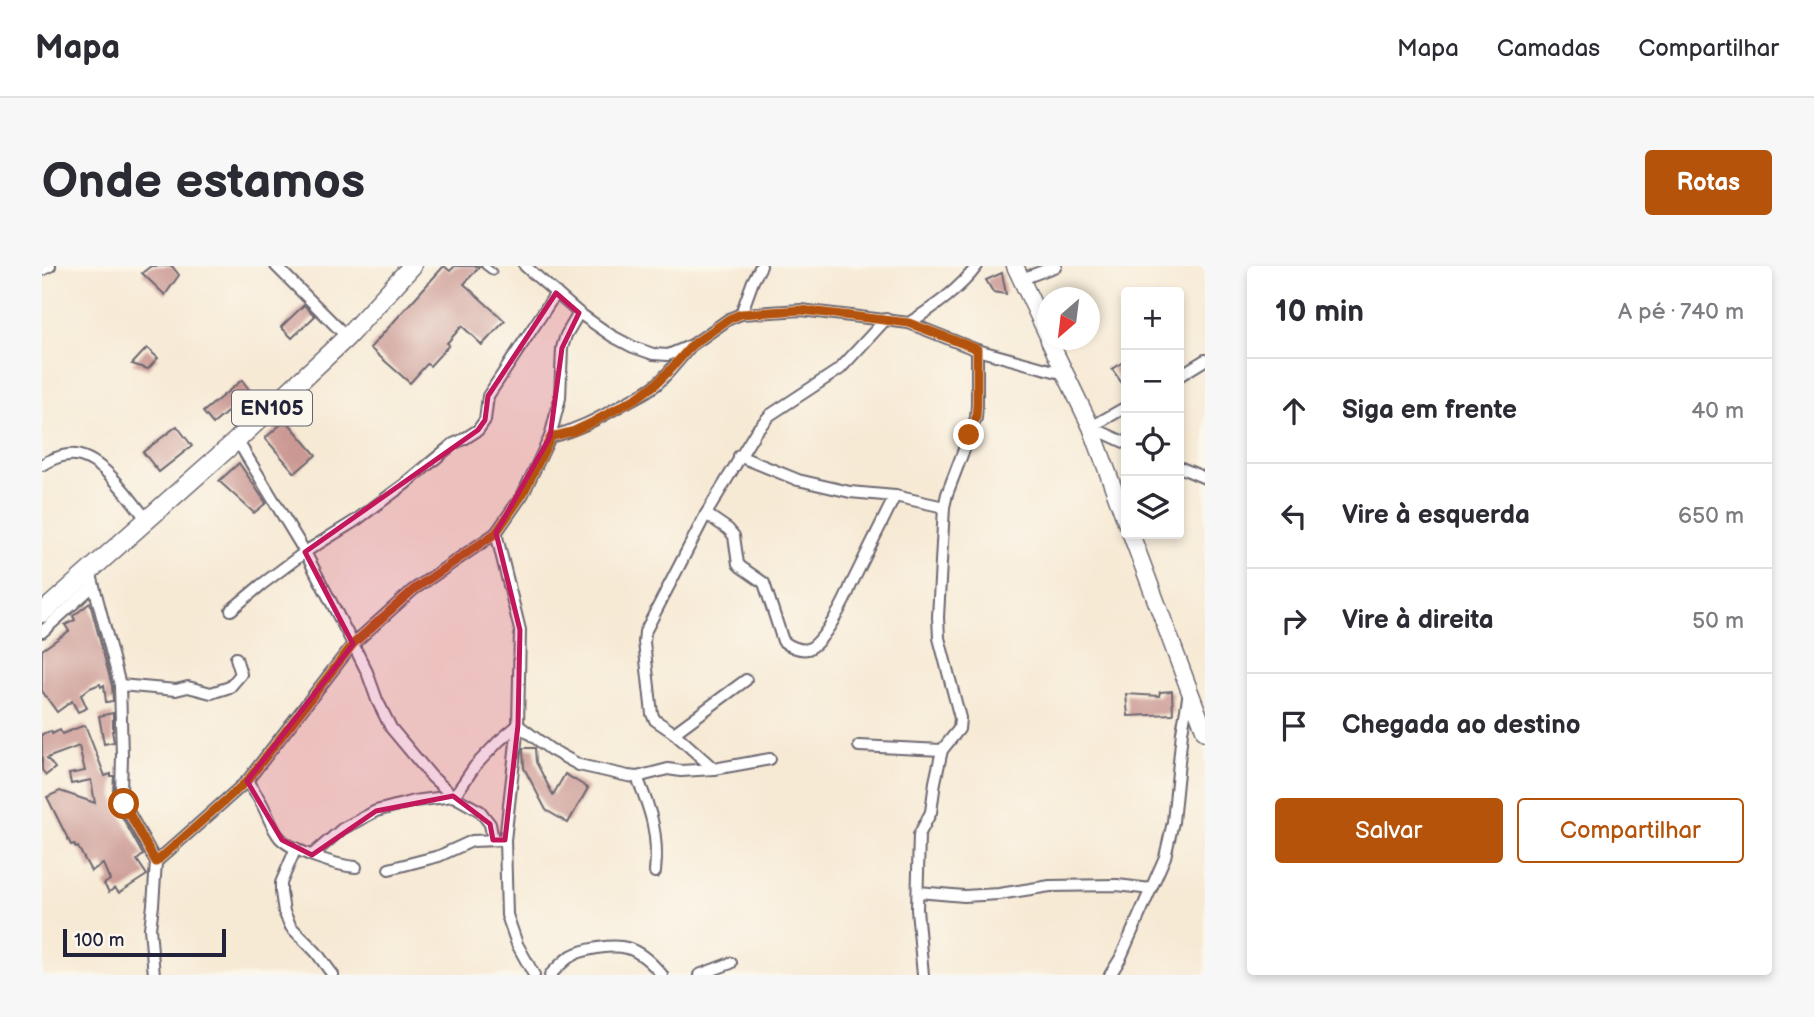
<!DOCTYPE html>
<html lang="pt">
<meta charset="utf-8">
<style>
body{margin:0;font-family:"Balsamiq Sans",sans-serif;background:#f7f7f7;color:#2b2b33}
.controls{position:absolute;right:21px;top:21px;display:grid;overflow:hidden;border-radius:7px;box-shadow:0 4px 10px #0003}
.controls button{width:63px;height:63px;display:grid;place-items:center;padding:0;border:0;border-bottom:2px solid #e1e1e2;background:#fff;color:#2b2b33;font:35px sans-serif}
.compass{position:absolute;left:995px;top:21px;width:63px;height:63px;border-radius:50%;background:#fff;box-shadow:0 4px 10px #0003;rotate:208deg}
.scale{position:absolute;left:21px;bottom:18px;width:163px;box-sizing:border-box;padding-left:7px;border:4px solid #22223b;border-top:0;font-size:19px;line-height:24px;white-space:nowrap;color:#22223b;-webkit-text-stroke:5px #fbf7ec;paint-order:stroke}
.stop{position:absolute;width:21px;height:21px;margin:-16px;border:5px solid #b45309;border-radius:50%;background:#fff}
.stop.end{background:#b45309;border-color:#fff;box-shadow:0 2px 7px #0008}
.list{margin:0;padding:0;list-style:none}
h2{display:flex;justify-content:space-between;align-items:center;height:91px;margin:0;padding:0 28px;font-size:30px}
h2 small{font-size:23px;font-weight:400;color:#7c7c81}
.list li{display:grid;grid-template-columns:46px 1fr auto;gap:21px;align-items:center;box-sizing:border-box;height:105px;padding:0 28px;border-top:2px solid #e1e1e2}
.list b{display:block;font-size:26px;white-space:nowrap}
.list em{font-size:23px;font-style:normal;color:#7c7c81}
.actions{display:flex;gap:14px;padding:21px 28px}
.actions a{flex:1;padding:16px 0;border:2px solid #b45309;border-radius:7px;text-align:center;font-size:24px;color:#b45309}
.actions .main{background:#b45309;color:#fff}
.icon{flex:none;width:38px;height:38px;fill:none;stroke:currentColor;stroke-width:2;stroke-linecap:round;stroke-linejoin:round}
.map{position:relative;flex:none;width:1163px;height:709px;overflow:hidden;border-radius:7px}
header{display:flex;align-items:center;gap:42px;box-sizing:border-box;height:98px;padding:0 35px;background:#fff;border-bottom:2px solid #e1e1e2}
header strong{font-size:33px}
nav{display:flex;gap:38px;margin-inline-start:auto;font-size:24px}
.intro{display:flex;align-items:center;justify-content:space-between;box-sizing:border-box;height:168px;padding:0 42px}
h1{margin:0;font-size:49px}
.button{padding:18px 32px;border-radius:7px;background:#b45309;color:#fff;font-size:24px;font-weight:700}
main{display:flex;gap:42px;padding:0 42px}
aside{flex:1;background:#fff;border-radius:7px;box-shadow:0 4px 10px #0003}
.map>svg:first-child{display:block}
.building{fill:#cb9893}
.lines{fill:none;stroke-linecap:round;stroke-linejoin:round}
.service-casing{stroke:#6d6871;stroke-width:9}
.minor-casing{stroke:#6d6871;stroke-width:14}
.secondary-casing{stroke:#6d6871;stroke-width:19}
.primary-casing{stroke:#6d6871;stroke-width:21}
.service{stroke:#fff;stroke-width:5}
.minor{stroke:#fff;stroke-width:10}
.secondary{stroke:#fff;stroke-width:16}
.primary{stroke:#fff;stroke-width:18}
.route{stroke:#b45309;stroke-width:9}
.marked{fill:#c2185b;fill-opacity:0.2;stroke:#c2185b;stroke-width:5;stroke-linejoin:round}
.labels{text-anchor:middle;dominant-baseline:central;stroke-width:6;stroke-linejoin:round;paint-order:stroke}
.shield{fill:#fbf7ec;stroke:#636270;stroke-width:2}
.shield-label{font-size:21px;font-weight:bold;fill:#22223b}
</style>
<header>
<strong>Mapa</strong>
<nav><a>Mapa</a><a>Camadas</a><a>Compartilhar</a></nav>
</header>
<div class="intro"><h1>Onde estamos</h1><a class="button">Rotas</a></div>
<main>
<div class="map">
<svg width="1163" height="709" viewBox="0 0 1163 709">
<rect width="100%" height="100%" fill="#fbf7ec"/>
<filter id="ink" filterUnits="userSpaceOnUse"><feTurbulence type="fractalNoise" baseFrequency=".0143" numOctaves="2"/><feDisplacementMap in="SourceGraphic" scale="14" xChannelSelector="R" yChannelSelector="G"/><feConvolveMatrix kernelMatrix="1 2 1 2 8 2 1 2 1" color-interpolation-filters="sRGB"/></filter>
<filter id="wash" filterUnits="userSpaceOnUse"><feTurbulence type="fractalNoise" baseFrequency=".00686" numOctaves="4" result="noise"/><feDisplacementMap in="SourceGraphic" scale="28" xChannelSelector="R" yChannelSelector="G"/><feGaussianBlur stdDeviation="1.57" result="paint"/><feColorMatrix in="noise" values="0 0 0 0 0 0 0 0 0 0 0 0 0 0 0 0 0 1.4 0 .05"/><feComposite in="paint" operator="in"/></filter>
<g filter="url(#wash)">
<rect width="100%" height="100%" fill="#f7ead5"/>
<g id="blocks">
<g class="building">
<path d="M109 0H130L137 9 123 29 100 7Z"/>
<path d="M402 0 408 5 413 0H438L422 18 463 55 440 79 420 60 405 77 407 79 388 100 385 98 368 117 328 82Z"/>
<path d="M960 7 964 28 951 26 944 14Z"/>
<path d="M262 39 273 50 250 72 239 61Z"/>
<path d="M105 82 116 92 106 103 90 98Z"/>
<path d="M1084 94V123L1070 103Z"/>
<path d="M200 114 209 126 171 158 161 146Z"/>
<path d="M244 154 274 189 253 207 223 172Z"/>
<path d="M135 160 150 180 117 206 101 186Z"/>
<path d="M197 197 224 237 212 247 177 215Z"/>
<path d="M48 337 70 420 71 435 64 436 62 419 59 421 58 418 48 422 39 429 45 442 36 446 30 435 15 446 0 425V384L27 365 23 359 33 354 31 350Z"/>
<path d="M1130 425 1131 448 1086 450 1084 428 1117 430 1118 426Z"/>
<path d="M71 447V465H70L72 476 62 478 57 450Z"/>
<path d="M43 459 63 510 69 508V510H72L71 525 74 540 101 589 95 594 105 609 77 627 73 622 67 626 62 618 68 614 61 598 49 605 36 581 34 582 32 578 29 579 5 531 18 525 53 537 49 514 29 518 27 508 43 505 37 480 5 492 13 502 4 509 0 504V468L9 465 10 468 18 464 20 468Z"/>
<path d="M481 482H493L494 496 511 529 523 508 546 522 526 557 504 544 482 502Z"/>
</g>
</g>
</g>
<g filter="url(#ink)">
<use href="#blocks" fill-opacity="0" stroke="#6d6871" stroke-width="2"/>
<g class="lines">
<g class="service-casing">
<path id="service" d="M443 0 451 6"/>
</g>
<g class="minor-casing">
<g id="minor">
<path d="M234 0 305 71"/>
<path d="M483 0 537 47 570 70 591 81 611 88 626 89 650 79 687 53 699 48 759 44 867 57 935 84 1023 108"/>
<path d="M0 4 8 0"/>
<path d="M980 13 1014 0"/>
<path d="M699 48 711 15 719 0"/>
<path d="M867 57C892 41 917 24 935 0"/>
<path d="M1137 110 1163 94"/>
<path d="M1049 161 1084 141"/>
<path d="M1049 161 1084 177"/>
<path d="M508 171C535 164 554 154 578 140 590 133 604 127 615 118 627 107 637 94 648 81"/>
<path d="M195 174 263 286 311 378 325 406 335 434 349 462 390 511 411 530 438 545 448 558 451 574"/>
<path d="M697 190 756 214 808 226 853 230 902 241"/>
<path d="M0 199C8 194 17 190 26 189 57 185 88 233 105 254"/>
<path d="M1137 201 1163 212"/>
<path d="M664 248 686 263 692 270 696 298 699 301 722 317 741 375C747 380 758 385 766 383 781 378 804 333 809 319L853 230"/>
<path d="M48 305 78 419 80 490 79 525 82 538 114 596 111 639 108 662 112 709"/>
<path d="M189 344 219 319 263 286 313 255 363 218 411 178 422 173 436 164 443 154 446 130 514 27"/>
<path d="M0 366 51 320"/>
<path d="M78 419 134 424 146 421 169 427 188 421 199 408 194 392"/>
<path d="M632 467 704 414"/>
<path d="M817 480 900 484"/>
<path d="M672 503 632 467 613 454 610 448 602 376 603 366 664 248 714 165 728 149 798 103 844 53"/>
<path d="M595 511C609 545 617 569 613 606"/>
<path d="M205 515C210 523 216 530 220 538 226 549 230 563 238 572 250 585 296 600 314 601"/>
<path d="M254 582 239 617V626L242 646 249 661 274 686 291 709"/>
<path d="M270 589 300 563 334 545 372 535 411 530 418 522 433 500 457 475 476 459 508 483 537 499 586 510 595 511 626 503 639 505 672 503 728 493"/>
<path d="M114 596 205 515 311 378 371 324 454 267"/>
<path d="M347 603 397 590 430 575 457 574"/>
<path d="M876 626 922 630 957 628 1008 620 1075 619 1109 623"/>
<path d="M492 709 475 678 465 649 463 574 476 459 478 364 454 267 481 228 508 171 518 132 520 82 524 69 537 47"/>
<path d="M508 709C515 702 521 695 529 690 541 683 571 678 585 682 599 686 611 698 620 709"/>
<path d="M657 709 689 697"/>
<path d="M881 709 875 643 877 569 889 546 893 516 900 484 917 463 918 452 897 372 896 351 902 241 905 228 934 152 935 138V84"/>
<path d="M1068 709 1078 693 1123 591 1131 556 1140 466 1147 426"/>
</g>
</g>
<g class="secondary-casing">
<g id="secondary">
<path d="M973 0 1006 70"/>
<path d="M1007 74 1049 161 1084 256"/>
<path d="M1089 268 1163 466"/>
</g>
</g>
<g class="primary-casing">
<path id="primary" d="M0 347 195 174 305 71 370 0"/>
</g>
<use href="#service" class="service"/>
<use href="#minor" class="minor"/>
<use href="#secondary" class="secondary"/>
<use href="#primary" class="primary"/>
</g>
</g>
<g class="lines" filter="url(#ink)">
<path class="route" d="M82 538 114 596 205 515 311 378 371 324 454 267 481 228 509 171 532 165 551 156 596 131 614 118 629 103 650 79 687 53 699 48 759 44 867 57 935 83V138L934 152 927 169"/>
</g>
<path class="marked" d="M514 27 537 47 520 82 508 171 454 267 478 364 476 459 463 574H451L448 558 411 530 334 545 270 589 240 574 205 515 311 378 263 286 436 164 443 154 446 130Z"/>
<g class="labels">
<rect class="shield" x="190" y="124.5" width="80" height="35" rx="5"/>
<g class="shield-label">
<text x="230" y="142">EN105</text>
</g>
</g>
</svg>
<div class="controls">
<button>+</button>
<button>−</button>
<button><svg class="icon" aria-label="locate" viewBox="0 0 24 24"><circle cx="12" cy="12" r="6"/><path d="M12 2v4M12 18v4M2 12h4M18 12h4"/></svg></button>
<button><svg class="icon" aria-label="layers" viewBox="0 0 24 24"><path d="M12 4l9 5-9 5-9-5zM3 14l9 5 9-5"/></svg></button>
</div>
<svg class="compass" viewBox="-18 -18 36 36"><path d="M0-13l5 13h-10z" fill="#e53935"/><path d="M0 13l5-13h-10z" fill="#7c7c81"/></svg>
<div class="scale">100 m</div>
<div class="stop" style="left:82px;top:538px"></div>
<div class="stop end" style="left:927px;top:169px"></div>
</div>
<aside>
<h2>10 min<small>A pé · 740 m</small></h2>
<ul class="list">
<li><svg class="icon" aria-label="ahead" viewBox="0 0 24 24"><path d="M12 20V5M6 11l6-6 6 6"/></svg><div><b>Siga em frente</b></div><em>40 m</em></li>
<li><svg class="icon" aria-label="left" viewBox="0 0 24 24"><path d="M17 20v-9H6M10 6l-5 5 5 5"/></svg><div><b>Vire à esquerda</b></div><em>650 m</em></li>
<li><svg class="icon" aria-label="right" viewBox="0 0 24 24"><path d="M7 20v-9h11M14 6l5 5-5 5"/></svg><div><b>Vire à direita</b></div><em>50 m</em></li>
<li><svg class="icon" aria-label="arrive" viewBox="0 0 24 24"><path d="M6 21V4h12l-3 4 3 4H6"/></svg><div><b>Chegada ao destino</b></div></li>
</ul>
<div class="actions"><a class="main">Salvar</a><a>Compartilhar</a></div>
</aside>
</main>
